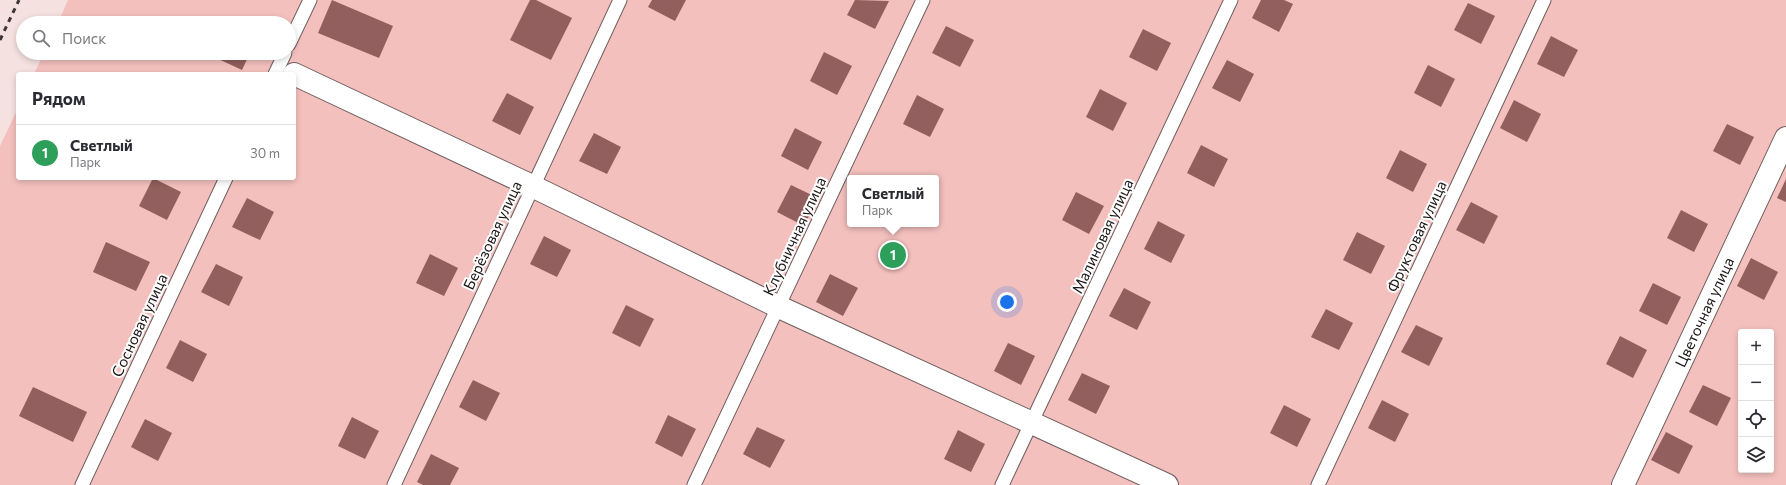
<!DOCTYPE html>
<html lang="ru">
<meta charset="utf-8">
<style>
body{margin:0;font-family:Commissioner,sans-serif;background:#f7f7f7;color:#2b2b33}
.controls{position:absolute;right:12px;bottom:12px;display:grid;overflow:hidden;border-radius:4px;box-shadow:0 2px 6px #0003}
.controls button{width:36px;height:36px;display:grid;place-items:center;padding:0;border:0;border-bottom:1px solid #e1e1e2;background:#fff;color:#2b2b33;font:20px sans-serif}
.you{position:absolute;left:1007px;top:302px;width:14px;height:14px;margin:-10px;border:3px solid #fff;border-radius:50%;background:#1a73e8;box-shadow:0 0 0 6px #1a73e833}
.badge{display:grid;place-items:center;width:26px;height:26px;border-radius:50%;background:#d93025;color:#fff;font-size:13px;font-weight:700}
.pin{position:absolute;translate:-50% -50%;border:2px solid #fff;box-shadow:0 1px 4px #0006}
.popup{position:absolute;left:847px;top:175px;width:92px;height:52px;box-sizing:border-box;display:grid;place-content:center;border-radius:4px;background:#fff;filter:drop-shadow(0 1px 3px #0005);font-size:13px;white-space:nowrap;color:#7c7c81}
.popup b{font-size:15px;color:#2b2b33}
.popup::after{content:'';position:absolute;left:50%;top:100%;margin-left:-8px;border:8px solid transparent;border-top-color:#fff}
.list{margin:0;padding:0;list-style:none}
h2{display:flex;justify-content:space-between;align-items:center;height:52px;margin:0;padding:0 16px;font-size:17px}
h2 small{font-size:13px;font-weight:400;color:#7c7c81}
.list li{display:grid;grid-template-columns:26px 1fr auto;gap:12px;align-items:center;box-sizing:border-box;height:56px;padding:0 16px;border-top:1px solid #e1e1e2}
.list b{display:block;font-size:15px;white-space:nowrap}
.list p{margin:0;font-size:13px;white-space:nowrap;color:#7c7c81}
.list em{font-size:13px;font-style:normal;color:#7c7c81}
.icon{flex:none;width:22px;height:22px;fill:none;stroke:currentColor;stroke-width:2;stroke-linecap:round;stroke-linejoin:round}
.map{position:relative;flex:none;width:1786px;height:485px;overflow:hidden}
.search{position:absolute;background:#fff;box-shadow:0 2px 6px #0003;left:16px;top:16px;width:280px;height:44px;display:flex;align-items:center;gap:10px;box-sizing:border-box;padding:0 14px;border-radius:22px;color:#7c7c81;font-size:15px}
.panel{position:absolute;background:#fff;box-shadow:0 2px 6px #0003;left:16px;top:72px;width:280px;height:108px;border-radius:4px}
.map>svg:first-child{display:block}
.green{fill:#f4c0be;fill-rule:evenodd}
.building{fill:#925e5e}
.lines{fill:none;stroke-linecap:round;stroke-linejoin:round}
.lane-casing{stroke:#6f5e5e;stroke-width:15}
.street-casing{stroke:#6f5e5e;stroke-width:24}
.lane{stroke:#fff;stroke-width:13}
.street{stroke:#fff;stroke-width:22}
.rail{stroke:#3e3635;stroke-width:3;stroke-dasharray:5 5;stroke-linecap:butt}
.labels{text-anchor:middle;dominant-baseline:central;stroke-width:4;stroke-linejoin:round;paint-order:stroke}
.street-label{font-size:15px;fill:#1c1615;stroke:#fff}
</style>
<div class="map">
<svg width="1786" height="485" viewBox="0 0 1786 485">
<rect width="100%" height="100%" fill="#f5e1e0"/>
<path class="green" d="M68 0H1786V485H0V146L18 108V178H294V74H34L44 53H289V23H58ZM850 178H936V224H850ZM1741 332H1771V470H1741Z"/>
<g class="building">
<path d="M332 0 393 26 379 58 318 33Z"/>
<path d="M530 0H536L572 18 551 60 510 40Z"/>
<path d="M652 0H686L675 21 648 7Z"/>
<path d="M855 0 889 1 875 29 847 15Z"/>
<path d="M1261 0H1284L1293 4 1279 32 1252 18Z"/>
<path d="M1468 3 1495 16 1481 44 1454 30Z"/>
<path d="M946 26 974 40 960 67 932 53Z"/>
<path d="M1143 29 1171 43 1157 71 1129 57Z"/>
<path d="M1551 36 1578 50 1564 77 1537 64Z"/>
<path d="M824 52 852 66 837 95 810 81Z"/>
<path d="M216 53H250L242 70 214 57Z"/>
<path d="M1227 60 1254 74 1240 102 1212 88Z"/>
<path d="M1428 65 1455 79 1441 107 1414 93Z"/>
<path d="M1100 89 1127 103 1113 131 1086 117Z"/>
<path d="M507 93 534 107 520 135 492 121Z"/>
<path d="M917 95 944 109 930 137 903 124Z"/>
<path d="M1514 100 1541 114 1527 142 1500 128Z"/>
<path d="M1727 124 1754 137 1740 165 1713 151Z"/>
<path d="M795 128 822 142 808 170 781 156Z"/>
<path d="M594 133 621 147 607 174 579 161Z"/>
<path d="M1201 145 1228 159 1214 187 1187 173Z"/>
<path d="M1400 150 1427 164 1413 192 1386 178Z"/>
<path d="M153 178 181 192 167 220 139 206Z"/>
<path d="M1786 179V202L1777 198Z"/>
<path d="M791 185 818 198 804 226 777 212Z"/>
<path d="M1076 192 1104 206 1089 234 1062 220Z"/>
<path d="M247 198 274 212 260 240 232 227Z"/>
<path d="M1471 202 1498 216 1484 244 1456 230Z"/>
<path d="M1681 210 1708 224 1694 252 1667 238Z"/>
<path d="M1158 221 1185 235 1171 263 1144 249Z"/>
<path d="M1357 232 1385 246 1371 274 1343 260Z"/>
<path d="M544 236 571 250 557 277 530 264Z"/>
<path d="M106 242 150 262 136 291 93 272Z"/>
<path d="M430 254 458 268 444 296 416 283Z"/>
<path d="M1751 258 1778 272 1764 300 1737 286Z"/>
<path d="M216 264 243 277 229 306 201 292Z"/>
<path d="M830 274 858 288 843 316 816 302Z"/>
<path d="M1653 283 1681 297 1667 325 1639 311Z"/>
<path d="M1124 288 1151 302 1137 330 1109 316Z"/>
<path d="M626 305 654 319 640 347 612 333Z"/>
<path d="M1326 309 1353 323 1339 350 1311 337Z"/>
<path d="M1416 325 1443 338 1429 366 1401 352Z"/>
<path d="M1620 336 1647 350 1633 378 1606 364Z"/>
<path d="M180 340 207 354 193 382 166 368Z"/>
<path d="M1008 343 1035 356 1021 385 994 371Z"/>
<path d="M1082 373 1110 386 1096 414 1068 400Z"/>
<path d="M473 380 500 393 486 421 459 407Z"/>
<path d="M1703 385 1731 398 1717 426 1689 412Z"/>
<path d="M33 387 87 412 73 442 19 416Z"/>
<path d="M1382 400 1409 414 1395 442 1368 428Z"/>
<path d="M1284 405 1311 419 1297 447 1270 433Z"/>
<path d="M668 415 696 429 682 457 655 443Z"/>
<path d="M352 417 379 431 365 459 338 446Z"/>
<path d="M145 419 172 433 158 461 131 447Z"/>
<path d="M757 427 785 440 770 468 743 454Z"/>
<path d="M958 430 985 444 971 472 944 459Z"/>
<path d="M1666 432 1693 446 1679 474 1651 460Z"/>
<path d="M431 454 459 468 450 485H423L417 482Z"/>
</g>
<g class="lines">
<g class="lane-casing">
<g id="lane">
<path d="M289 44 310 0"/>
<path d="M275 74 285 53"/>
<path d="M82 485 226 178"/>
<path d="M394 485 620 0"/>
<path d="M694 485 923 0"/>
<path d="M1002 485 1231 0"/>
<path d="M1318 485 1544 0"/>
</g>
</g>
<g class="street-casing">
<g id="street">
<path d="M294 74 532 186 779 307 1167 485"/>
<path d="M1623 485 1786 138"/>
</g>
</g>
<use href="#lane" class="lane"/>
<use href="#street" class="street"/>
<path class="rail" d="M0 40 19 0"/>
</g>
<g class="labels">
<g class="street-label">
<text transform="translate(492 235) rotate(-65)">Берёзовая улица</text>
<text transform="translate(794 236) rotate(-65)">Клубничная улица</text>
<text transform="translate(1102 236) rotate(-65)">Малиновая улица</text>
<text transform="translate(1416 236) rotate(-65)">Фруктовая улица</text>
<text transform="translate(1704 312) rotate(-65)">Цветочная улица</text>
<text transform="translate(139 325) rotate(-65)">Сосновая улица</text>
</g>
</g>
</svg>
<div class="controls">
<button>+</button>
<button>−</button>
<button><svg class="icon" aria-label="locate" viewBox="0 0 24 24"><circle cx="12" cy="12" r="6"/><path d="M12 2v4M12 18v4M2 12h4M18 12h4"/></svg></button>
<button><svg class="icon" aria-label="layers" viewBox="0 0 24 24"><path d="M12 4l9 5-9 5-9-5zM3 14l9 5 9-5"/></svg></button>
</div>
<div class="you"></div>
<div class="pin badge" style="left:893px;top:255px;background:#2e9e5b">1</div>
<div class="popup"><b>Светлый</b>Парк</div>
<div class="search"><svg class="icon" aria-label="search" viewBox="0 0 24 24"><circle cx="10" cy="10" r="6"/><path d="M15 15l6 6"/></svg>Поиск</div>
<section class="panel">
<h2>Рядом<small></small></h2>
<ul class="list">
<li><span class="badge" style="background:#2e9e5b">1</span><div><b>Светлый</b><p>Парк</p></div><em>30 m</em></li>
</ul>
</section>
</div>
